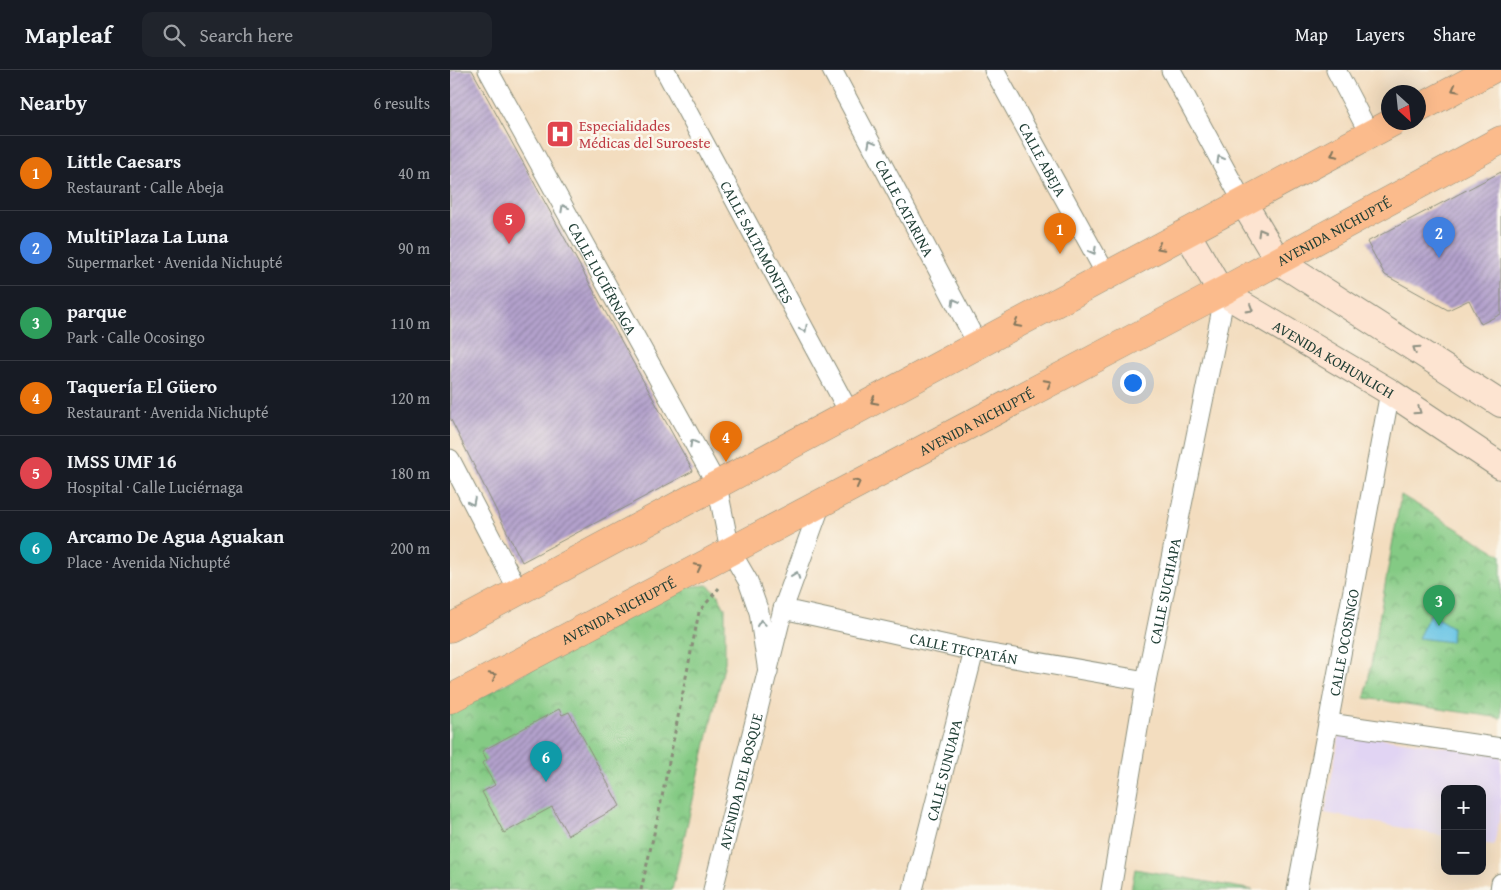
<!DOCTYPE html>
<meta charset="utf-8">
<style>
body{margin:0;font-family:"Gentium Book Plus",serif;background:#20242c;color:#f1f3f6}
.controls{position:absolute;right:15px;bottom:15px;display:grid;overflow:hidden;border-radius:10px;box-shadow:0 5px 20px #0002}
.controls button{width:45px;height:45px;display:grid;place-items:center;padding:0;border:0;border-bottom:1px solid #363941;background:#171b24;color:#f1f3f6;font:25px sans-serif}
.compass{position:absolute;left:931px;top:15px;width:45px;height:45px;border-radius:50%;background:#171b24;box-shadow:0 5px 20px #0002;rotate:153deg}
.you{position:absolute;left:682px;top:312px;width:18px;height:18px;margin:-12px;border:4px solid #fff;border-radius:50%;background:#1a73e8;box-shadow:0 0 0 8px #1a73e833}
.badge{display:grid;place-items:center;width:32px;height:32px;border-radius:50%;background:#1a73e8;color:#fff;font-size:16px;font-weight:700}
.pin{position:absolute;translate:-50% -41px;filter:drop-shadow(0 1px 2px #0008)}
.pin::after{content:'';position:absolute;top:26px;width:18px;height:15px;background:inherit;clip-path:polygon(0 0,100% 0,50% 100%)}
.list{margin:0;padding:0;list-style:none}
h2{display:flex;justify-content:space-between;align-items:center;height:65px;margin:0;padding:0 20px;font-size:21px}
h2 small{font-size:16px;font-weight:400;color:#9ea1a6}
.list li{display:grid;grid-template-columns:32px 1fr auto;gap:15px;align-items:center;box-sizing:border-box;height:75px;padding:0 20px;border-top:1px solid #363941}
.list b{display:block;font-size:19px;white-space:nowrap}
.list p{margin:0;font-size:16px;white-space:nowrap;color:#9ea1a6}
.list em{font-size:16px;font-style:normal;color:#9ea1a6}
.icon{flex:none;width:28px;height:28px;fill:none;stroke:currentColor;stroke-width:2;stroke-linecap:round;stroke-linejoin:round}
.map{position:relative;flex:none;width:1051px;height:820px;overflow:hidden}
header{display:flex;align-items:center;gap:30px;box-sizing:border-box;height:70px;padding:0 25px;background:#171b24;border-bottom:1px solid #363941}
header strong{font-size:24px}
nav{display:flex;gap:28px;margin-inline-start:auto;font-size:18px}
.search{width:350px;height:45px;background:#20242c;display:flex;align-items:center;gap:12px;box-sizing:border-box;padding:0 18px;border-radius:10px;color:#9ea1a6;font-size:19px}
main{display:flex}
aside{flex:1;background:#171b24}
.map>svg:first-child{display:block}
.built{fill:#e1d4f3}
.park{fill:url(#park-crowns);stroke:#52845c}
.water{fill:#67c4e5;stroke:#43808c}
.building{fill:url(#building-hatch)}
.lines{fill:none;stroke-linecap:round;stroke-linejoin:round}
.street-casing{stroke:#898d7a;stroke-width:21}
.secondary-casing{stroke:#898d7a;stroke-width:28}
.primary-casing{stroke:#898d7a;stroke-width:29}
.path{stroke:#898d7a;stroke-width:3;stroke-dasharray:4 4;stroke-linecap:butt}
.street{stroke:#fff;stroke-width:19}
.secondary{stroke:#fde4d1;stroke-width:26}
.primary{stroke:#fbbb8c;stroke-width:28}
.oneway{stroke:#82765c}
.oneway2{stroke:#8f9e9a}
.oneway3{stroke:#8e9082}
.labels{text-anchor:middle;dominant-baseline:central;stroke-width:5;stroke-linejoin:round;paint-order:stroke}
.health-label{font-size:15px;fill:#be3a42;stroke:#fbf7ec;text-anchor:start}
.street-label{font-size:15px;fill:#1f3d34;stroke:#fbf7ec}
</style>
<header>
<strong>Mapleaf</strong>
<div class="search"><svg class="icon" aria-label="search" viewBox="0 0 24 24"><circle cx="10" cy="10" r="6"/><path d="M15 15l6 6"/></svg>Search here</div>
<nav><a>Map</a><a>Layers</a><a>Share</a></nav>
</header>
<main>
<aside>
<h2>Nearby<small>6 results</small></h2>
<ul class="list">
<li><span class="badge" style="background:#e8710a">1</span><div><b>Little Caesars</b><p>Restaurant · Calle Abeja</p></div><em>40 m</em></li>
<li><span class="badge" style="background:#3f7fe0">2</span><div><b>MultiPlaza La Luna</b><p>Supermarket · Avenida Nichupté</p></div><em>90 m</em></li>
<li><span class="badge" style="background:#2e9e5b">3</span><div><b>parque</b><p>Park · Calle Ocosingo</p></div><em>110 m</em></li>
<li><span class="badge" style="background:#e8710a">4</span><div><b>Taquería El Güero</b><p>Restaurant · Avenida Nichupté</p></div><em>120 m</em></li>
<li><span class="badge" style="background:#e0444e">5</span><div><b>IMSS UMF 16</b><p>Hospital · Calle Luciérnaga</p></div><em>180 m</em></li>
<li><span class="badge" style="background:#0f9aa8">6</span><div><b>Arcamo De Agua Aguakan</b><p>Place · Avenida Nichupté</p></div><em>200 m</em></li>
</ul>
</aside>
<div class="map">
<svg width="1051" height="820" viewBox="0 0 1051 820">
<defs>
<pattern id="park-crowns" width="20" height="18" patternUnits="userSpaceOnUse" patternTransform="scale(1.25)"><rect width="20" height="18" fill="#84ca84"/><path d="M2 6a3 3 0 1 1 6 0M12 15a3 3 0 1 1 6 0" fill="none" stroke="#6ba56d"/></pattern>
<pattern id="building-hatch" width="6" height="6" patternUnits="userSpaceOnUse" patternTransform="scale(1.25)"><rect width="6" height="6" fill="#b3a1cc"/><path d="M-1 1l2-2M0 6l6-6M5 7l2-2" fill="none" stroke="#9184a6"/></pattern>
</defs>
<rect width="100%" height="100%" fill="#fbf7ec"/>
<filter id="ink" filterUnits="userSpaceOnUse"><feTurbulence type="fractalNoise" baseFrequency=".02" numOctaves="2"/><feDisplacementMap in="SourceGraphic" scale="10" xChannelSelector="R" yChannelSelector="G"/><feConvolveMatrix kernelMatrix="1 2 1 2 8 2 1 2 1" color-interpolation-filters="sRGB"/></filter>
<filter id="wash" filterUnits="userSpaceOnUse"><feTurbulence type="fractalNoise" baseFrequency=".0096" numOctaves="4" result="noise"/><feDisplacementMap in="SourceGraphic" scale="20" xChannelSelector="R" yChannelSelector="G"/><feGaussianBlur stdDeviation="1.12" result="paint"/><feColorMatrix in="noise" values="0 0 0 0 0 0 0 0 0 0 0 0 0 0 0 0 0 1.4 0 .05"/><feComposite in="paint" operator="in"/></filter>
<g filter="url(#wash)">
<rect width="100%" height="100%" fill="#f3ddbf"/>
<path class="built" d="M890 662 1051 685V741L1044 775 1032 773V719H995V766L875 743Z"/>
<g class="park">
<path d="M951 425 1051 485V648L915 628Z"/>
<path d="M257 515 267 523 275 538V592L222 820H0V645L191 537 233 517Z"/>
<path d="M685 799 803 820H681Z"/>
</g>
<path class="water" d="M980 544 1002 557 1001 572 968 568Z"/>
<g id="blocks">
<g class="building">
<path d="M0 0H22L243 401 72 492 0 348Z"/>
<path d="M1051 102V244L1031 254 1019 230 998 240 935 205 917 172Z"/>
<path d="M109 639 112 645 119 642 170 736 118 765 102 737 54 763 32 722 45 715 32 693 37 690 32 681Z"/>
</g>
</g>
</g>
<g filter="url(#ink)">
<use href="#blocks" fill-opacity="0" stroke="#898d7a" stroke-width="1"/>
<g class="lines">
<g class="street-casing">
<g id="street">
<path id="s1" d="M38 0 267 415 280 480 298 511 309 542 318 602"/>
<path id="s2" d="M215 0 400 344"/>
<path id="s3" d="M382 0 528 275"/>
<path id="s4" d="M544 0 657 206"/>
<path d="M721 0 793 132"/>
<path d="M886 0 920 65"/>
<path d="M0 389 69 522"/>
<path id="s5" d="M333 539 524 581 696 611"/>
<path d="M879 653 1051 678"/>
<path id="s6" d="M263 820 333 539 372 431"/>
<path id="s7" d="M463 820 524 581"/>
<path id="s8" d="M661 820 696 611 775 224"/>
<path id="s9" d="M847 820 940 322"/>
<path d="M1050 820 1051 813"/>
</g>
</g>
<g class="secondary-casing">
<g id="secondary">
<path d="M793 132 828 191 1051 334"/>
<path id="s10" d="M737 163 771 222 940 322 1051 396"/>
</g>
</g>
<g class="primary-casing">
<g id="primary">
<path d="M968 39 1041 0"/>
<path d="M0 558 943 52"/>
<path id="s11" d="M0 629 771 222 1051 70"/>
</g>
</g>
<path class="path" d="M191 820 209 742 249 542 269 518"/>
<use href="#street" class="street"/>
<use href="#secondary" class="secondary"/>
<use href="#primary" class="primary"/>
</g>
<defs><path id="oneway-chevron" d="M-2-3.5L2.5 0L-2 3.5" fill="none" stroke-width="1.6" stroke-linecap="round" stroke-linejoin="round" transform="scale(1.25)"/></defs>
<g class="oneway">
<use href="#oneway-chevron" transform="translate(1005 19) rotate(152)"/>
<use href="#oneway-chevron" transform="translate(884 84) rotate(152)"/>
<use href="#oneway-chevron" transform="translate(710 177) rotate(152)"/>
<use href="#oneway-chevron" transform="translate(567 254) rotate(152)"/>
<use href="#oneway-chevron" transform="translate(598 313) rotate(-28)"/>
<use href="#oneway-chevron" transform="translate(424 331) rotate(152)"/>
<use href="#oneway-chevron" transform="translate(407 413) rotate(-28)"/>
<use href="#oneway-chevron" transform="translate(248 497) rotate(-28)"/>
<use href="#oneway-chevron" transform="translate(43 606) rotate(-28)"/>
</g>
<g class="oneway2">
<use href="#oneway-chevron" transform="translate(421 73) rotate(-118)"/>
<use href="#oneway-chevron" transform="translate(770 89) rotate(-119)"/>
<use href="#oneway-chevron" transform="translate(114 138) rotate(-119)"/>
<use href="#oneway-chevron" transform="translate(643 181) rotate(61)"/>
<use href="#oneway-chevron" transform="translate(505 232) rotate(-118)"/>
<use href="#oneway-chevron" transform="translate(354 259) rotate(62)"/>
<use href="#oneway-chevron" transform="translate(243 373) rotate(-119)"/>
<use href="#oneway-chevron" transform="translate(22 432) rotate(63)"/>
<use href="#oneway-chevron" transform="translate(346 505) rotate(-70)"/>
<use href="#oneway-chevron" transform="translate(311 553) rotate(-98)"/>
</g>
<g class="oneway3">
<use href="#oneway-chevron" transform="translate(811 162) rotate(-120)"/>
<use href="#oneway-chevron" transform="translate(800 239) rotate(31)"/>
<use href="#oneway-chevron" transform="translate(966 279) rotate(-147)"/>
<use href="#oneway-chevron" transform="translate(968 341) rotate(34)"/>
</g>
</g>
<defs>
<g id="hospital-square" transform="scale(1.4375)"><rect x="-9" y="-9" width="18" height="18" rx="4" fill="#e0444e" stroke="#fbf7ec"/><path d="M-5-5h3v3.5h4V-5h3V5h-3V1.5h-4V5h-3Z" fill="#fff"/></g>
</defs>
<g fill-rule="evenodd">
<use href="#hospital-square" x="110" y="64"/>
</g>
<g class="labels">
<g class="health-label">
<text x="129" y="55">Especialidades<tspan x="129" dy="17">Médicas del Suroeste</tspan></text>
</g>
<g class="street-label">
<text stroke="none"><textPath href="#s4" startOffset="102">CALLE ABEJA</textPath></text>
<text stroke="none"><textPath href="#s3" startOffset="156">CALLE CATARINA</textPath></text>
<text stroke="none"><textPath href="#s11" startOffset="1000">AVENIDA NICHUPTÉ</textPath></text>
<text stroke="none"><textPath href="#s2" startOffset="195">CALLE SALTAMONTES</textPath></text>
<text stroke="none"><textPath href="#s1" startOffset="238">CALLE LUCIÉRNAGA</textPath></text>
<text stroke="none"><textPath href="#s10" startOffset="199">AVENIDA KOHUNLICH</textPath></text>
<text stroke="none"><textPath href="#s11" startOffset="595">AVENIDA NICHUPTÉ</textPath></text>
<text stroke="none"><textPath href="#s8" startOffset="304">CALLE SUCHIAPA</textPath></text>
<text stroke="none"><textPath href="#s11" startOffset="190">AVENIDA NICHUPTÉ</textPath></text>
<text stroke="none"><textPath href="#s9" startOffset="252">CALLE OCOSINGO</textPath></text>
<text stroke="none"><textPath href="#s5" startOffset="185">CALLE TECPATÁN</textPath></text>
<text stroke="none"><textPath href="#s7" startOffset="124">CALLE SUNUAPA</textPath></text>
<text stroke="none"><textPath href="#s6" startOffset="112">AVENIDA DEL BOSQUE</textPath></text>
</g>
</g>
</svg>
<div class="controls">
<button>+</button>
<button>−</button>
</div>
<svg class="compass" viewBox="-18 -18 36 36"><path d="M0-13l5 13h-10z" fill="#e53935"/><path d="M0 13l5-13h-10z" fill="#9ea1a6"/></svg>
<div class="you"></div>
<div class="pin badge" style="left:610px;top:184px;background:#e8710a">1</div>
<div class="pin badge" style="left:989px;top:188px;background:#3f7fe0">2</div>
<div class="pin badge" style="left:989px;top:556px;background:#2e9e5b">3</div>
<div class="pin badge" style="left:276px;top:392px;background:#e8710a">4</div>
<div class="pin badge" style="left:59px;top:174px;background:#e0444e">5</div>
<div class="pin badge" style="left:96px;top:712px;background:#0f9aa8">6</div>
</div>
</main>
